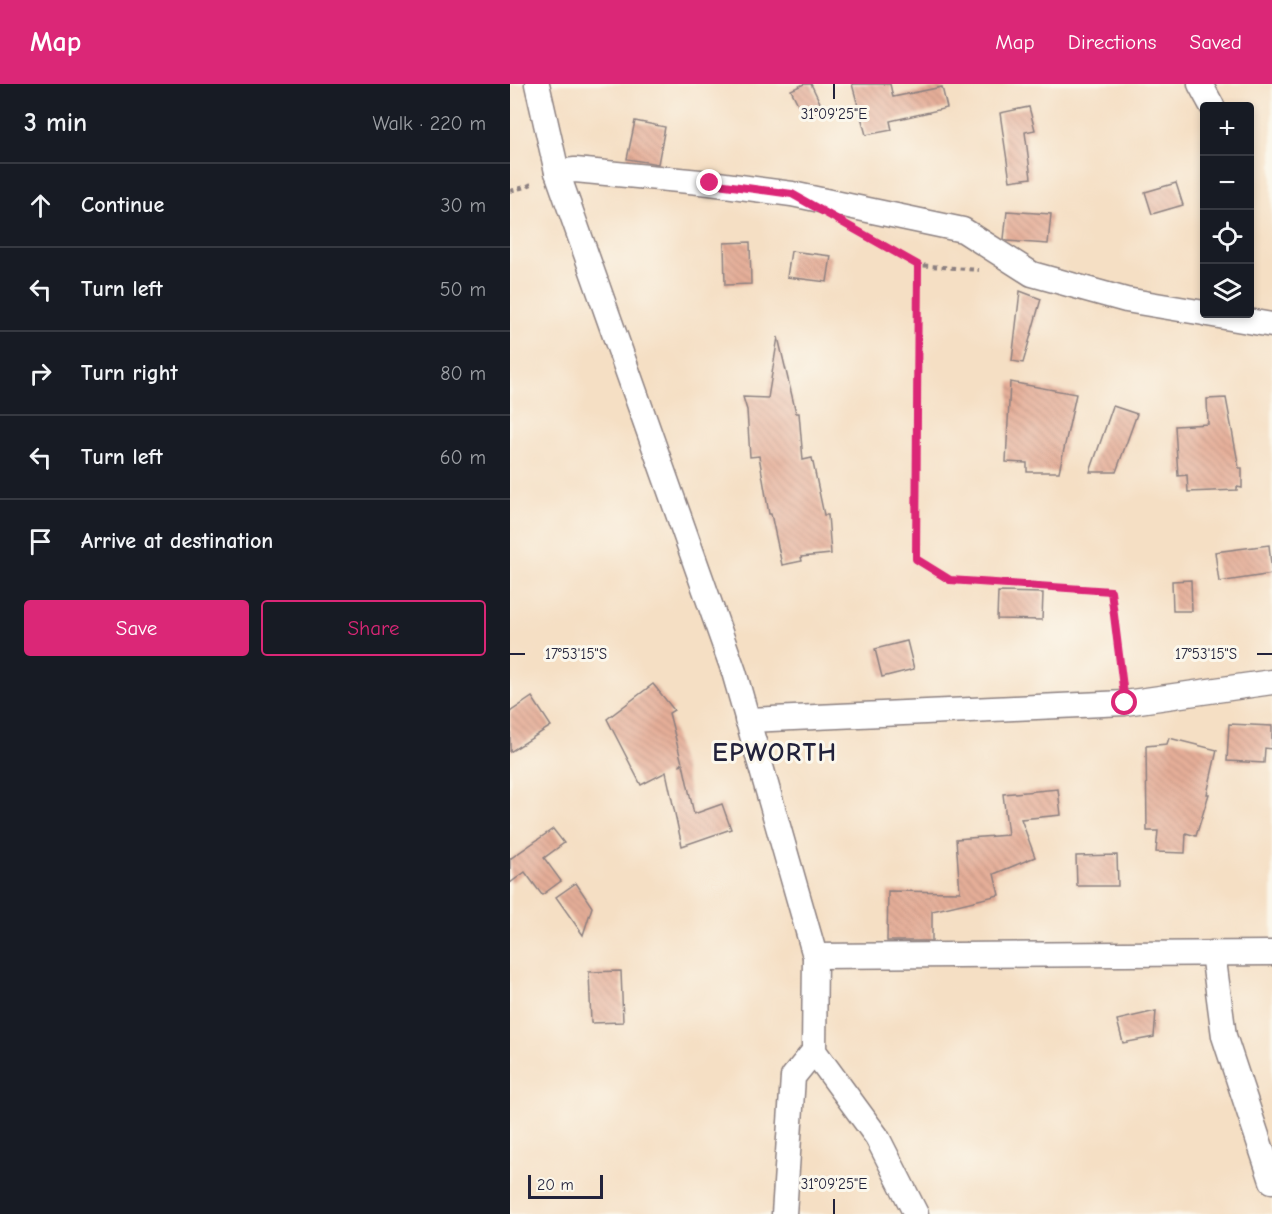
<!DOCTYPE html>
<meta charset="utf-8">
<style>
body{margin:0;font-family:"Comic Neue",sans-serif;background:#20242c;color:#f1f3f6}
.controls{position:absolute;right:18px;top:18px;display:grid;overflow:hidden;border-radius:6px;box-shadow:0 3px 9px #0003}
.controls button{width:54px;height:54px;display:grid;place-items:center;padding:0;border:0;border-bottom:2px solid #363941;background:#171b24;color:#f1f3f6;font:30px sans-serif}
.scale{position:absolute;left:18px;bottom:15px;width:75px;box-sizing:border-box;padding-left:6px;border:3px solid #22223b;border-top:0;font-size:16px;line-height:21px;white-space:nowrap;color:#22223b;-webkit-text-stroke:4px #fbf7ec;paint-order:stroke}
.stop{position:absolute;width:18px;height:18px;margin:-14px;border:4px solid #db2777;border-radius:50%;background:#fff}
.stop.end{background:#db2777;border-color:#fff;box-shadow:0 2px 6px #0008}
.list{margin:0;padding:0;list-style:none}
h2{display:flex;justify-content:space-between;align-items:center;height:78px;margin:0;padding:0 24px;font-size:26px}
h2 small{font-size:20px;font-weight:400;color:#9ea1a6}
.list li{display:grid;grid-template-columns:39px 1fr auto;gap:18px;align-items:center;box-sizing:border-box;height:84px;padding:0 24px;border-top:2px solid #363941}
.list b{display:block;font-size:22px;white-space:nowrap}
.list em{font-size:20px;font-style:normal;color:#9ea1a6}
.actions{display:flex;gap:12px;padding:18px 24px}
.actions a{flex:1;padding:14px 0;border:2px solid #db2777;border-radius:6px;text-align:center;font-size:21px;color:#db2777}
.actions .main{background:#db2777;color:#fff}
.icon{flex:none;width:33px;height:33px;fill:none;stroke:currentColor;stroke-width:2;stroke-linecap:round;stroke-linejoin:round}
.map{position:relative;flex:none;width:762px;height:1130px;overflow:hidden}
header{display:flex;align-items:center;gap:36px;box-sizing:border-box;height:84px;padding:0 30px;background:#db2777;color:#fff}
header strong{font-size:28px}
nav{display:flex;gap:33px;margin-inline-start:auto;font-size:21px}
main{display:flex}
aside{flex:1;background:#171b24}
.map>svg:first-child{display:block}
.building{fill:url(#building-back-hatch)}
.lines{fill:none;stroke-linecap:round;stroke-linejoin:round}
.minor-casing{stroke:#8c8080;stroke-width:27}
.path{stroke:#8c8080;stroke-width:4;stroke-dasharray:4.5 4.5;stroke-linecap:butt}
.minor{stroke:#fff;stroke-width:24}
.route{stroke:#db2777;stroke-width:8}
.ticks{fill:none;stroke:#22223b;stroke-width:2}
.labels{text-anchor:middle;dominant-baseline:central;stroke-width:6;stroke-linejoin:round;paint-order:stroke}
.district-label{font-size:26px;font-weight:bold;letter-spacing:1.5px;fill:#22223b;stroke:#fbf7ec}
.ticks-label{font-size:15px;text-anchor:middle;fill:#22223b;stroke:#fbf7ec;stroke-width:6;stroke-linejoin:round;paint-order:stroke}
</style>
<header>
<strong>Map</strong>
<nav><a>Map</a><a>Directions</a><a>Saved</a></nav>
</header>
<main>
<aside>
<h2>3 min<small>Walk · 220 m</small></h2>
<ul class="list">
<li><svg class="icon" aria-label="ahead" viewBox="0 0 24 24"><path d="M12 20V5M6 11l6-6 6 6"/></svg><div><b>Continue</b></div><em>30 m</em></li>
<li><svg class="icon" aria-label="left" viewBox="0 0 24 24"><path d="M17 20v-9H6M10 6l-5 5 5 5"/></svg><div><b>Turn left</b></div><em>50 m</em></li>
<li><svg class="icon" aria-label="right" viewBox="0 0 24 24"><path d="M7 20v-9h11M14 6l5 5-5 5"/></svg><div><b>Turn right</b></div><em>80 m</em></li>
<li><svg class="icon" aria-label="left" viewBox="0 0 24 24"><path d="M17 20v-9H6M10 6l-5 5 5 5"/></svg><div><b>Turn left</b></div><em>60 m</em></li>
<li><svg class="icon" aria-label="arrive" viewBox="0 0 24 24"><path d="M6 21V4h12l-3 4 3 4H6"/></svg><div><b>Arrive at destination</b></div></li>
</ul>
<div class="actions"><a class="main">Save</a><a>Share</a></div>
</aside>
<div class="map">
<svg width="762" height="1130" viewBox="0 0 762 1130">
<defs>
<pattern id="building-back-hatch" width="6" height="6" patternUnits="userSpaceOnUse" patternTransform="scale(1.5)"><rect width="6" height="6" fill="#e5ae98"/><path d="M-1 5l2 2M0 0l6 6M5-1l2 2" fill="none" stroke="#c49584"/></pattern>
</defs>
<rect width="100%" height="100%" fill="#fbf7ec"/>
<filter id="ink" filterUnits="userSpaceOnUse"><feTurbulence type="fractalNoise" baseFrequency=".0167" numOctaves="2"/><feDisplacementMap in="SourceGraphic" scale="12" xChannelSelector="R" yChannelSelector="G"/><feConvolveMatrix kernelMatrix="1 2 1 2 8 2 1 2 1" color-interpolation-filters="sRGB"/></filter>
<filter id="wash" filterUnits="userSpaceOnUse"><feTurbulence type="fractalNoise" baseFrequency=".008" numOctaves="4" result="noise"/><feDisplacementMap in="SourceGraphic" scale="24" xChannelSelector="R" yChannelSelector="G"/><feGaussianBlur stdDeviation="1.35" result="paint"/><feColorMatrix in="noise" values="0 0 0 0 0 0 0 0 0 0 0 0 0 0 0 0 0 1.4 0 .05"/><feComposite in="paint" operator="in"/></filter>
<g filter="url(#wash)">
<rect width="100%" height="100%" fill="#f5dfc4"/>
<g id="blocks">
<g class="building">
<path d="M294 0H301L313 25 295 34 281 6Z"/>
<path d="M342 0H380L383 13 432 3 437 24 380 37 382 46 356 51Z"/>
<path d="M519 23 525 46 515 48 521 94 500 97 490 29Z"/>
<path d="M125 37 155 43 148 80 117 75Z"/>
<path d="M666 99 673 121 642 130 635 108Z"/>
<path d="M497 127 541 130 538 160 497 157 494 155Z"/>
<path d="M240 158 241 200 215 201 214 159Z"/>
<path d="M281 167 321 172 317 198 277 193Z"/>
<path d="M510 207 531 215 513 279 502 277Z"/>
<path d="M268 253 286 329H289L293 376 302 374 314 431H318L321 470 291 473 292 477 272 481 261 430H259L249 372 240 373 237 326 233 313 258 314Z"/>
<path d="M500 298 566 310 549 388H517V379L496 378Z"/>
<path d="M716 314 729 384H732V404L727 403V406L678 408 677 391 668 392 665 342 698 340 697 315Z"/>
<path d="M603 322 627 330 606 388H580Z"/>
<path d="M759 461 762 490 709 498 705 468Z"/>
<path d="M681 496 682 527H663L662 497Z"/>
<path d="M488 508 533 509 532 536 487 535Z"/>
<path d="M397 557 404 585 372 593 365 565Z"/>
<path d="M143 600 164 626 159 629 172 679 169 681 173 680 184 730 212 720 221 745 172 762 156 688 131 701 97 635Z"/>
<path d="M22 613 41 642 0 668V628Z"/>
<path d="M719 640 762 642V665L755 664 754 679 717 677Z"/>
<path d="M659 654 707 666 697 710H699L686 752 676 749 675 769 646 768 648 747H637L636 662 657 660Z"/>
<path d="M548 705 551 731 511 735 525 773 484 790 489 811 422 827V857H377L378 807 450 808 446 755 498 751 493 710Z"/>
<path d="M43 745 54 759 34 774 51 797 32 811 15 788 0 799V775Z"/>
<path d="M607 771 608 802H567L566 772Z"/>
<path d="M66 799 82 823 73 851 46 813Z"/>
<path d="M111 887 113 938 81 939 79 888Z"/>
<path d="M646 927 644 953 613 959 607 936Z"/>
</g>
</g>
</g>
<g filter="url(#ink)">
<use href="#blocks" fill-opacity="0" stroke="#8c8080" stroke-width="1.5"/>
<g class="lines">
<g class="minor-casing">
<g id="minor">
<path d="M27 0 47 88 224 588 305 872 304 967 367 1053 406 1130"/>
<path d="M690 0 702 22"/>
<path d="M47 88 65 86 200 99 282 110 453 146 522 190 616 216 694 229"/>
<path d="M697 230 762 241"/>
<path d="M237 636 615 619 762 598"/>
<path d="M703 869 714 952 762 1097"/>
<path d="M305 872 762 869"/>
<path d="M274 1130 283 993 304 967"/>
</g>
</g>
<g class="path">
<path d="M0 107 15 103 24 99"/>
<path d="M358 153 408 181 469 186"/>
<path d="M408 181 406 475 440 496 601 507 612 597"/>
</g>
<use href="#minor" class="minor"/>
</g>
</g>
<g class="lines" filter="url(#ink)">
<path class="route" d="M200 99 282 110 408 181 406 475 440 496 601 507 615 619"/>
</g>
<path class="ticks" d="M324 0V15M0 570H15M747 570H762M324 1115V1130"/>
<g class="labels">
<g class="district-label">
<text x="265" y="669">EPWORTH</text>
</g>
</g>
<g class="ticks-label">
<text x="324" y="35">31°09'25"E</text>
<text x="66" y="575">17°53'15"S</text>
<text x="696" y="575">17°53'15"S</text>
<text x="324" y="1105">31°09'25"E</text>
</g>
</svg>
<div class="controls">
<button>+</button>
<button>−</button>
<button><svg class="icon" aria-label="locate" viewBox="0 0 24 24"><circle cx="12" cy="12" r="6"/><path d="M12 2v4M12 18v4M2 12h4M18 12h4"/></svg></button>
<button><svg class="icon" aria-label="layers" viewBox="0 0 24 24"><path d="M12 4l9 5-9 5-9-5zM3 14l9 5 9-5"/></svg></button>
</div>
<div class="scale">20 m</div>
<div class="stop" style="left:615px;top:619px"></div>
<div class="stop end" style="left:200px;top:99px"></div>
</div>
</main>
